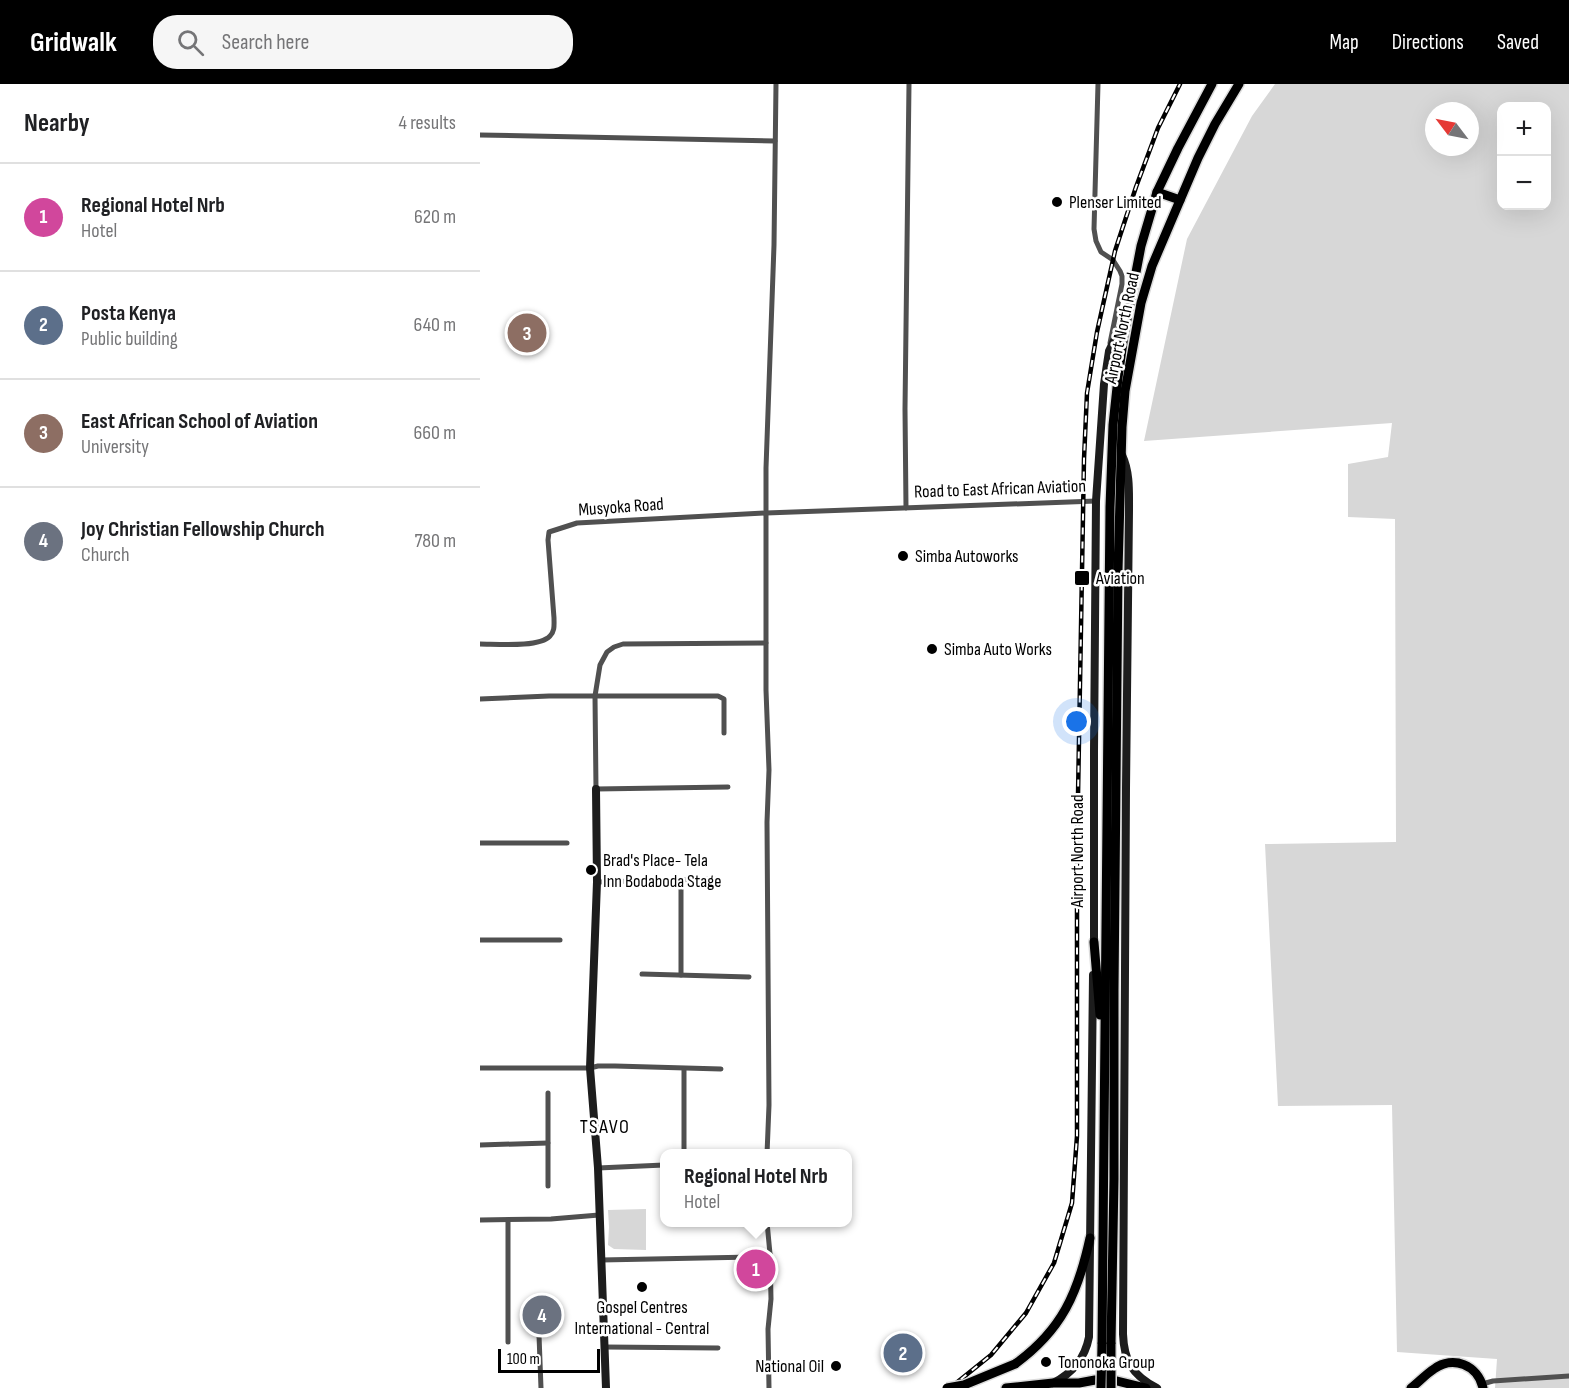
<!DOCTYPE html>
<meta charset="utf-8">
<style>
body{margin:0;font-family:"Sofia Sans Condensed",sans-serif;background:#f6f6f6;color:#202124}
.controls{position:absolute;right:18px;top:18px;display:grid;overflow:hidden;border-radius:12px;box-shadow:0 6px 24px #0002}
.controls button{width:54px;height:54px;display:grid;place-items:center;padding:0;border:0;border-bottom:2px solid #e0e0e0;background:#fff;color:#202124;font:30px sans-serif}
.compass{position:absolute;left:945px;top:18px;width:54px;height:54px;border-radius:50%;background:#fff;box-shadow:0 6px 24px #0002;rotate:302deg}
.scale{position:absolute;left:18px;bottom:15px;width:102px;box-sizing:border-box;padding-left:6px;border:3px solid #000;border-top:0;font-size:16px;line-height:21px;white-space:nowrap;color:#000;-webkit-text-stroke:4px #fff;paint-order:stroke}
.you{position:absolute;left:597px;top:638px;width:21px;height:21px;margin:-15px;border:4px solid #fff;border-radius:50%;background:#1a73e8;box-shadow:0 0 0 9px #1a73e833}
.badge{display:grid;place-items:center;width:39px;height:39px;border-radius:50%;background:#000;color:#fff;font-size:20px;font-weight:700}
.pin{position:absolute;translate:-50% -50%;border:3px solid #fff;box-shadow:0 2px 6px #0006}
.popup{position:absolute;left:180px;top:1065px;width:192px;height:78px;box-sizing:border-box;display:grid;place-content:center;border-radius:12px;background:#fff;filter:drop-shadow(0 2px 4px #0005);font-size:20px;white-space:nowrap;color:#757577}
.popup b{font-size:22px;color:#202124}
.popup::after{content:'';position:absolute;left:50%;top:100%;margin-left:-12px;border:12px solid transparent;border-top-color:#fff}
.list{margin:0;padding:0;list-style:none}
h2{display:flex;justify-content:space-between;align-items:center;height:78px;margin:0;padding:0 24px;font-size:26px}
h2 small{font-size:20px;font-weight:400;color:#757577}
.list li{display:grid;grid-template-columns:39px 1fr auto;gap:18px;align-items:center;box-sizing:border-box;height:108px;padding:0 24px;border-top:2px solid #e0e0e0}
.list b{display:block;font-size:22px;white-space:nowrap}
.list p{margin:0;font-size:20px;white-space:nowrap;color:#757577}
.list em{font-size:20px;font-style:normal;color:#757577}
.icon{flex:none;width:33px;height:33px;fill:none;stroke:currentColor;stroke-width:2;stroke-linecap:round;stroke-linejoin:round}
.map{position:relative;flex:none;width:1089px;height:1304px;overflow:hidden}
header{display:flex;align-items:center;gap:36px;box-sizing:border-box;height:84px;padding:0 30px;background:#000;color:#fff}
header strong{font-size:28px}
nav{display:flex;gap:33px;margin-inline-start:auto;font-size:21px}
.search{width:420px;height:54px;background:#f6f6f6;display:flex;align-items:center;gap:15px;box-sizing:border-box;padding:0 21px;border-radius:24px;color:#757577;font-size:22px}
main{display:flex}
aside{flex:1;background:#fff}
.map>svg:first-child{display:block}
.green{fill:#d7d7d7;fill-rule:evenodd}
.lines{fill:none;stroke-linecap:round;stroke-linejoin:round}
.primary-casing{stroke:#dbdbdb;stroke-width:12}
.street{stroke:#505050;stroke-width:5}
.secondary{stroke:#1d1d1d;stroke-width:8}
.primary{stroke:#000;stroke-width:9}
.rail-casing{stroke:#000;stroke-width:4.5}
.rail{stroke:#fff;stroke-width:2;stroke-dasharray:7;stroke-linecap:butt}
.primary-bridge-casing{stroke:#dbdbdb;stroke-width:12;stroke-linecap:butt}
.primary-bridge{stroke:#000;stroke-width:9}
.poi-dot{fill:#000;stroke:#fff;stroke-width:2}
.labels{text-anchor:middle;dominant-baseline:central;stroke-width:5;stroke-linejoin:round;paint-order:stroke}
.poi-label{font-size:18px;fill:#000;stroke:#fff;text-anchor:start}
.street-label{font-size:18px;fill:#000;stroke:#fff}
.neighbourhood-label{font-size:20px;letter-spacing:1.5px;fill:#000;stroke:#fff}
</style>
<header>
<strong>Gridwalk</strong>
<div class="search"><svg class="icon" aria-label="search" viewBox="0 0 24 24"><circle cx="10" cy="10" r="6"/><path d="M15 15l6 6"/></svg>Search here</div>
<nav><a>Map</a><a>Directions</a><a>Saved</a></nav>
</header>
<main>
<aside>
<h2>Nearby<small>4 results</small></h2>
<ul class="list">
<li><span class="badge" style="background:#d1479c">1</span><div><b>Regional Hotel Nrb</b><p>Hotel</p></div><em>620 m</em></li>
<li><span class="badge" style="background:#5c6f8a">2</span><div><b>Posta Kenya</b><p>Public building</p></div><em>640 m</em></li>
<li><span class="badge" style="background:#8d6e63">3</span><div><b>East African School of Aviation</b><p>University</p></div><em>660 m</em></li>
<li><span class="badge" style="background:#6b7280">4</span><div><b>Joy Christian Fellowship Church</b><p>Church</p></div><em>780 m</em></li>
</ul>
</aside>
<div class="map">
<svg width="1089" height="1304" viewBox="0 0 1089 1304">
<rect width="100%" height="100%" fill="#fff"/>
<g class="green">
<path d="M795 0H1089V1304H1015L1017 1275 917 1268 912 1021 798 1022 785 760 916 758 915 435 868 433V380L908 373 912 339 664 357 707 155 772 32ZM1022 22H1066V122H1022ZM954 27H990V63H954Z"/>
<path d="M166 1125V1166L134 1165 128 1161 129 1143 128 1126Z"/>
</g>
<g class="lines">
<g class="primary-casing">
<g id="primary">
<path d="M677 108 700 116"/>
<path d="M614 858 620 931"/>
<path d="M622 1260 630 423 633 341 638 294 644 251 661 162 677 108 698 64 732 0"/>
<path d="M631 1260 634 1095V906L638 487 642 343 645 307 661 219 672 182 718 74 735 40 759 0"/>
<path d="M535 1280C582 1246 598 1209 610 1154"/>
<path d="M526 1304 573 1299H599L615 1296 637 1297 666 1304"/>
<path d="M931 1304C939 1298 946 1290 954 1285 973 1271 998 1281 1003 1304"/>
</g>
</g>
<g class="street">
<path d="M618 0 614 145 616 157 621 168 633 176 640 187 642 192V200L630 259"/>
<path d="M0 51 295 57"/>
<path d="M426 424 425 325 429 0"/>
<path d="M0 560C16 560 59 564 70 552 75 547 74 541 74 534L68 456 69 448 97 439 286 429 616 417"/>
<path d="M0 615 69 612H238L244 615V649"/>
<path d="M248 703 116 705 115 612 120 581 127 568 134 563 143 560 286 559"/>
<path d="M0 759H87"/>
<path d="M117 798 235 795"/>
<path d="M0 856H80"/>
<path d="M162 890 269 893"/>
<path d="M201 891V797"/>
<path d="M0 984H110L118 982H135L241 985"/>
<path d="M0 1061 68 1059"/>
<path d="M204 1070V985"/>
<path d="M287 1070 289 1021 288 883 287 738 289 686 286 606V384L294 161 296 0"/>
<path d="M118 1084 184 1081"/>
<path d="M68 1102V1009"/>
<path d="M0 1136 71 1135 119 1131"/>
<path d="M287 1138 290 1170 291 1215 288 1245 289 1304"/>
<path d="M121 1176 273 1173 290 1170"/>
<path d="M59 1251 61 1304"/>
<path d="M28 1258V1136"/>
<path d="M125 1263 238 1264"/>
<path d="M1002 1300 1013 1297 1089 1292"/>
</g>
<g class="secondary">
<path d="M642 371C650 388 649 407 649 426L646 704 643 1250C644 1277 652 1291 677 1304"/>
<path d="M116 705 117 798 110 984 118 1084 126 1304"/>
<path d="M614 861V668L616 417 624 300 629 267 647 230"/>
<path d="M573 1299C593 1289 605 1274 609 1253L613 891"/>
</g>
<use href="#primary" class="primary"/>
<g class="rail-casing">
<path id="rail" d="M470 1304 511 1271 546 1229 574 1179 592 1119 597 1052V768L604 375 607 309 617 248 635 167 656 103 678 44 700 0"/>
</g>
<use href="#rail" class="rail"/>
<g class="primary-bridge-casing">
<g id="primary-bridge">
<path d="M467 1304 484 1301 535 1280"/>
<path d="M621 1304 622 1260"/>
<path d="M631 1304V1260"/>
</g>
</g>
<use href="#primary-bridge" class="primary-bridge"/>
</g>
<g class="poi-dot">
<circle cx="577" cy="118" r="6"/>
<circle cx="423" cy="472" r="6"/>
<rect x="594" y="486" width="16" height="16" rx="3"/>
<circle cx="452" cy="565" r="6"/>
<circle cx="111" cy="786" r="6"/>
<circle cx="162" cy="1203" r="6"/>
<circle cx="566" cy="1278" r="6"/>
<circle cx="356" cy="1282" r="6"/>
</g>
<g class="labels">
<g class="poi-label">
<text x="589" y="118">Plenser Limited</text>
<text x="435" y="472">Simba Autoworks</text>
<text x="616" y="494">Aviation</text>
<text x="464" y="565">Simba Auto Works</text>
<text x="123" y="776">Brad's Place- Tela<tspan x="123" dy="21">Inn Bodaboda Stage</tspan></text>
<text x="162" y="1223" text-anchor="middle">Gospel Centres<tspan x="162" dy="21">International - Central</tspan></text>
<text x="578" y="1278">Tononoka Group</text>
<text x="344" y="1282" text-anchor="end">National Oil</text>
</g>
<g class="street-label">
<text transform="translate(642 244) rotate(-78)">Airport North Road</text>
<text transform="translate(520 405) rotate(-2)">Road to East African Aviation</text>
<text transform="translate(141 423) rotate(-4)">Musyoka Road</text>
<text transform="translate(597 767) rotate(-90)">Airport North Road</text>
</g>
<g class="neighbourhood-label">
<text x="125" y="1043">TSAVO</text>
</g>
</g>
</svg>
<div class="controls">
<button>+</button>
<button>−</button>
</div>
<svg class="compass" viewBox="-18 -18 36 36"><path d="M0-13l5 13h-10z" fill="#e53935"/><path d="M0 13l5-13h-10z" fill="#757577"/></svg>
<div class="scale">100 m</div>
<div class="you"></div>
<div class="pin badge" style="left:276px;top:1185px;background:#d1479c">1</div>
<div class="popup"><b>Regional Hotel Nrb</b>Hotel</div>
<div class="pin badge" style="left:423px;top:1269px;background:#5c6f8a">2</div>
<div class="pin badge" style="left:47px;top:249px;background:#8d6e63">3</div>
<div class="pin badge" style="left:62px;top:1231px;background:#6b7280">4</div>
</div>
</main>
